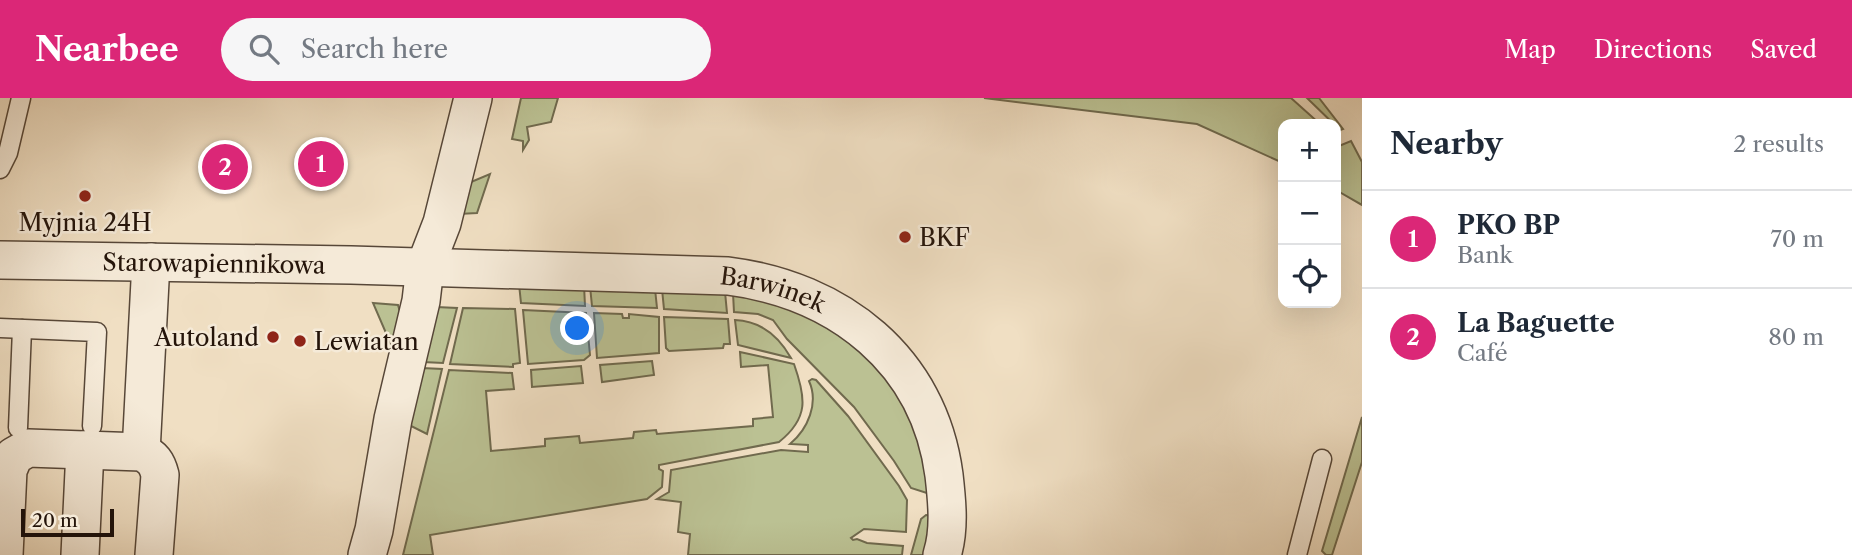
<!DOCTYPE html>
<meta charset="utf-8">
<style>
body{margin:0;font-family:"Libre Caslon Text",serif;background:#f6f6f7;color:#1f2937}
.controls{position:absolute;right:21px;top:21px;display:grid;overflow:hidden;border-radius:14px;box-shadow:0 7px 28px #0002}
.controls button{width:63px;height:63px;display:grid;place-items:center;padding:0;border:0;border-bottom:2px solid #e0e1e3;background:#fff;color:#1f2937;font:35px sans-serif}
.scale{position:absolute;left:21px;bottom:18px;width:93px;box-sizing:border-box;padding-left:7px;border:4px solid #24140a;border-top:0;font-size:19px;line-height:24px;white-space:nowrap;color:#24140a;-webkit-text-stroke:5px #f5ead8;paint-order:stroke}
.you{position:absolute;left:578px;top:231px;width:24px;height:24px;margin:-18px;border:5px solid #fff;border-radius:50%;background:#1a73e8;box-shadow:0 0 0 10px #1a73e833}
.badge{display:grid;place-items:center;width:46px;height:46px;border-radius:50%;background:#db2777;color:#fff;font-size:23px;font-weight:700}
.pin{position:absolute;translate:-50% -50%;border:4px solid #fff;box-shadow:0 2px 7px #0006}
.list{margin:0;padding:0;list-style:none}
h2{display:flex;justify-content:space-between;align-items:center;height:91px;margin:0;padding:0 28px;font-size:30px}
h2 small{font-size:23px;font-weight:400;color:#747a83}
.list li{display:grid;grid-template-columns:46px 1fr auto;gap:21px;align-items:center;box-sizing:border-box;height:98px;padding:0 28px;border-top:2px solid #e0e1e3}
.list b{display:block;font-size:26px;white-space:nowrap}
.list p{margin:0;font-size:23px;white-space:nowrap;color:#747a83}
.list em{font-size:23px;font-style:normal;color:#747a83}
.icon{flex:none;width:38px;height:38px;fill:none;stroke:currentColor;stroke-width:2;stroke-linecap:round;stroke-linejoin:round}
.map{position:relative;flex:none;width:1362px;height:457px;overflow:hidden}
header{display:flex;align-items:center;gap:42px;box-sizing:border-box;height:98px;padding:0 35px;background:#db2777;color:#fff}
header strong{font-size:33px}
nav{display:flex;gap:38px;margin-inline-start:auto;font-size:24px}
.search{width:490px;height:63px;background:#f6f6f7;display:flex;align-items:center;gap:18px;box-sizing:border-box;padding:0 24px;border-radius:38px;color:#747a83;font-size:26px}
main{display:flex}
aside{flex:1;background:#fff}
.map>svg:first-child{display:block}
.green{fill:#bbc193;stroke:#706a4e;stroke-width:2}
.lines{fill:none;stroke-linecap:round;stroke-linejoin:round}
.lane-casing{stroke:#574738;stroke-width:21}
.street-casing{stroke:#574738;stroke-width:40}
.lane{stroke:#f5ead8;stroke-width:18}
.street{stroke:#f5ead8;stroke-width:37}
.poi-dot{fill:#8f2418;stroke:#f5ead8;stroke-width:2.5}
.labels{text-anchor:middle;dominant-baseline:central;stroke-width:5;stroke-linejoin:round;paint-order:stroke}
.poi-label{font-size:24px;fill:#24140a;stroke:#f5ead8;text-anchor:start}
.street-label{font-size:24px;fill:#24140a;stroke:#f5ead8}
</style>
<header>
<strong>Nearbee</strong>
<div class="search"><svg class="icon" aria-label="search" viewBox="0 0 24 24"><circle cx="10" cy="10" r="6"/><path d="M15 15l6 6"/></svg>Search here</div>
<nav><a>Map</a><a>Directions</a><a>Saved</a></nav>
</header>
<main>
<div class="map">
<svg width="1362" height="457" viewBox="0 0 1362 457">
<rect width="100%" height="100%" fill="#f0dfc3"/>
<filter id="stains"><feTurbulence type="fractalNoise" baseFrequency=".00286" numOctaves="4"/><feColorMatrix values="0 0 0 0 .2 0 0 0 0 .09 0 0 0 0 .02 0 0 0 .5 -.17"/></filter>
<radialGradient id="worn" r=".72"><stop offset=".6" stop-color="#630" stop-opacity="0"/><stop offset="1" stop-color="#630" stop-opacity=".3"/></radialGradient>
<g class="green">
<path d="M521 0H558L551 24 527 29 529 42 523 52V43L512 41Z"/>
<path d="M984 0H1291L1320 26H1283V65L1197 26Z"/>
<path d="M1307 0H1319L1343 31 1340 32Z"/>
<path d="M1351 43 1362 64V107L1336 92V44L1339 48Z"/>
<path d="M490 76 477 115 459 116 471 84Z"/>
<path d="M519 186 584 187 585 208 521 205Z"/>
<path d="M590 188 655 191 657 210 592 208Z"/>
<path d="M662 191 725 194 727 215 664 211Z"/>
<path d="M733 195 797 211 852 243 897 293 917 332 930 396 911 390 894 363 854 309 787 241 773 222 758 216 734 214Z"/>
<path d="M373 205 398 207 402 221 392 249Z"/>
<path d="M436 209 457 210 443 265 423 264Z"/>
<path d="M463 210 515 211 520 265 513 266V269L450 266Z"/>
<path d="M523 212 586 215 590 257 584 262 528 266Z"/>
<path d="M594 215 622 216 623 220H629V216L659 219V255L597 260Z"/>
<path d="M664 219 728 221 730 246H724L723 250 669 253 666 250Z"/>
<path d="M735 222C761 223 778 237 791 260L738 247Z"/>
<path d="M740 254 794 266C806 300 809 320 779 344L659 367V371L663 373 662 389 647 401 430 437 433 457H403L449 272 512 275 514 291 486 293 491 353 545 348V341L579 338 580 345 633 340 634 334 656 332 657 336 753 328V321L773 319 768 267 741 269Z"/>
<path d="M652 263 654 277 602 284 600 267Z"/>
<path d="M581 268 583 285 532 289 531 272Z"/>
<path d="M422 270 442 271 427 336 407 326Z"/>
<path d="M812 281 816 282 848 318 899 388 907 402 906 434 864 431 851 440 853 442 857 441 867 445 903 448 902 457H688L690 436 678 434 681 404 657 401 669 394 671 372 781 352 808 354V347L790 346C808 331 819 305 809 283Z"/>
<path d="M1362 319V364L1332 457H1326L1322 453Z"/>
<path d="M926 417 931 418 926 457H911L921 421Z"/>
</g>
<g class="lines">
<g class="lane-casing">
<g id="lane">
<path d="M0 71 8 55 21 0"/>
<path d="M0 230 97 234 92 328"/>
<path d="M18 330 22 231"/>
<path d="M1297 457 1322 361"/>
</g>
</g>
<g class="street-casing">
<g id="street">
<path id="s1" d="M0 162 351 167 728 178C839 192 929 262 944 377 947 403 950 432 942 457"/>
<path d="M141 354 151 164"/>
<path d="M4 457 8 372 14 358 28 350 141 354C153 359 157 365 160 377L154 457"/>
<path d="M80 457 85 352"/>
<path d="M367 457 374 432 393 321 421 203 425 169 442 125 473 0"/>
</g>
</g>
<use href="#lane" class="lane"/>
<use href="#street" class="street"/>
</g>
<g class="poi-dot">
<circle cx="85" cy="98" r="7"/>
<circle cx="905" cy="139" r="7"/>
<circle cx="273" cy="239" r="7"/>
<circle cx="300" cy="243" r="7"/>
</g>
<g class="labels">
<g class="poi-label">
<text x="85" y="124" text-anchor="middle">Myjnia 24H</text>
<text x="919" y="139">BKF</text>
<text x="259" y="239" text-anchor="end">Autoland</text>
<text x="314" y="243">Lewiatan</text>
</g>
<g class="street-label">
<text stroke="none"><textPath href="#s1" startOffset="214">Starowapiennikowa</textPath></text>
<text stroke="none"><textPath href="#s1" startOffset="775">Barwinek</textPath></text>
</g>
</g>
<rect width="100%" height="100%" filter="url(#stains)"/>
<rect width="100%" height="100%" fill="url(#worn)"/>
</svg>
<div class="controls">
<button>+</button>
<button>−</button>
<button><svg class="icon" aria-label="locate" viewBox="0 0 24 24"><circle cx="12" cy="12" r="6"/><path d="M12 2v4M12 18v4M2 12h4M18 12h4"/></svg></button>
</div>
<div class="scale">20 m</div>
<div class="you"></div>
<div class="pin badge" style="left:321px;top:66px">1</div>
<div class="pin badge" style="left:225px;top:69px">2</div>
</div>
<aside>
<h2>Nearby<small>2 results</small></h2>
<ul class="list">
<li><span class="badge">1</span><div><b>PKO BP</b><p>Bank</p></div><em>70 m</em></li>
<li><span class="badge">2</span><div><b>La Baguette</b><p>Café</p></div><em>80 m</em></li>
</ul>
</aside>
</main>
